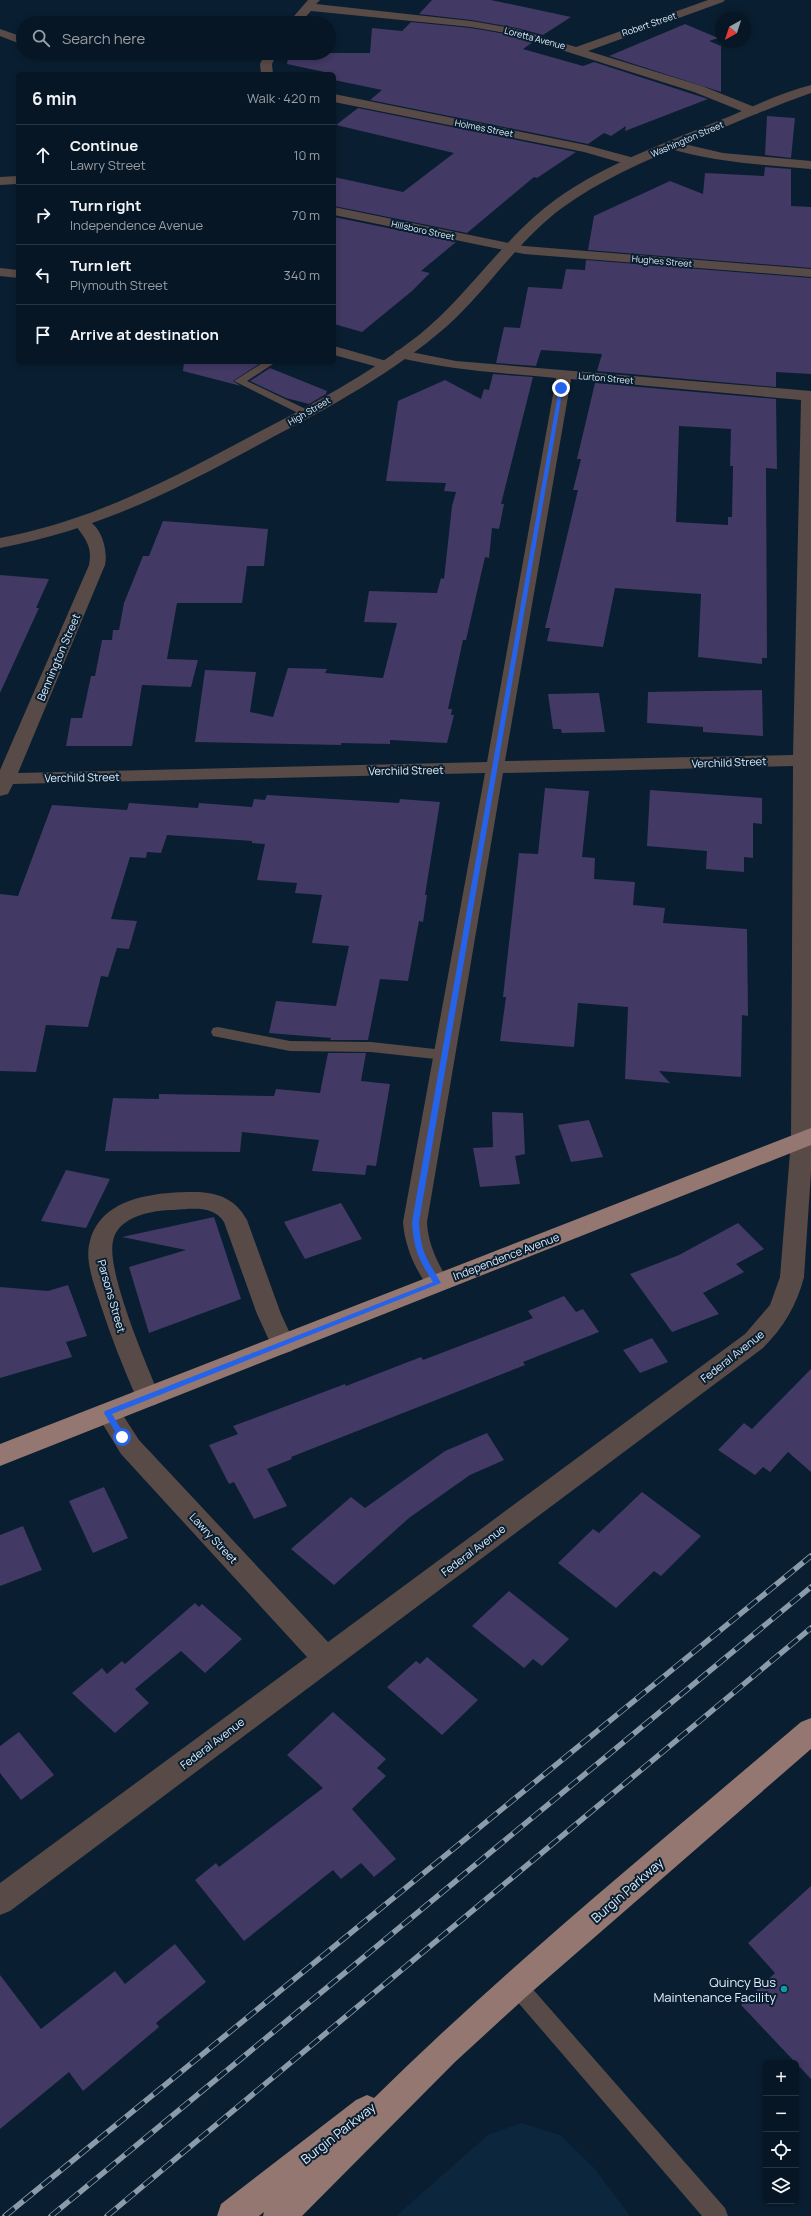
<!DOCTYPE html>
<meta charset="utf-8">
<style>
body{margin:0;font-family:Manrope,sans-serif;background:#152331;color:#f1f3f6}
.controls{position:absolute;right:12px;bottom:12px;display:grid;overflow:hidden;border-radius:6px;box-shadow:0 2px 6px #0003}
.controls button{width:36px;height:36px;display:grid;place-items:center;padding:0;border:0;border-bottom:1px solid #283541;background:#071624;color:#f1f3f6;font:20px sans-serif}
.compass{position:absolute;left:715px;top:12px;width:36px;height:36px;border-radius:50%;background:#071624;box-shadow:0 2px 6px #0003;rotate:219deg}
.stop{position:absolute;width:12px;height:12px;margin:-9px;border:3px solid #2563eb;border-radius:50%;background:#fff}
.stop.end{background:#2563eb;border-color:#fff;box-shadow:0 1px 4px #0008}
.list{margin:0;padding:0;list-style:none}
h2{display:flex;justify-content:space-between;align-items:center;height:52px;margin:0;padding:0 16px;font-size:17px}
h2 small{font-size:13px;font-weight:400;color:#989fa6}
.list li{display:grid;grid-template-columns:26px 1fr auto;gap:12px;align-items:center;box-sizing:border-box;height:60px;padding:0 16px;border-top:1px solid #283541}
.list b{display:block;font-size:15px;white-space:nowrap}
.list p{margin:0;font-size:13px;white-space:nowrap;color:#989fa6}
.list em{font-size:13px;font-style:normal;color:#989fa6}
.icon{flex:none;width:22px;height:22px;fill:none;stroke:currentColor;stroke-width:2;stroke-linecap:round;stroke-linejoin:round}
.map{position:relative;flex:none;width:811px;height:2216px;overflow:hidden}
.search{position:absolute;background:#071624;box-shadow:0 2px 6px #0003;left:16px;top:16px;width:320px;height:44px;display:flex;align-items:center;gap:10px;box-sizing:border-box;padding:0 14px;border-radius:22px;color:#989fa6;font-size:15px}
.panel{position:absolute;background:#071624;box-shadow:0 2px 6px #0003;left:16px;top:72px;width:320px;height:292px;border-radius:6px}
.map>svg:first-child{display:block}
.built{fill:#0c263e}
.building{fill:#423964;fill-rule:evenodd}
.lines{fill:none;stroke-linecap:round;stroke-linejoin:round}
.service{fill:#584a46;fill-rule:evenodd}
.minor{fill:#584a46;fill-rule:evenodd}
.tertiary{fill:#584a46;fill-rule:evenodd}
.primary{fill:#947770;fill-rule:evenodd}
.rail-casing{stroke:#8b9baa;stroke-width:5.5}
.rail{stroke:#091e30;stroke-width:4;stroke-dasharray:12;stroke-linecap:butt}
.route{fill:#2563eb}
.culture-dot{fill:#0f9aa8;stroke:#091e30;stroke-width:1.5}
.labels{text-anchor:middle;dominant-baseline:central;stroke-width:4;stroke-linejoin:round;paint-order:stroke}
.far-street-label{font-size:9px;fill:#dfecf9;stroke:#091e30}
.street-label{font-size:11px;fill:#dfecf9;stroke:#091e30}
.near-street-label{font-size:13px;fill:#dfecf9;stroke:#091e30}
.near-poi-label{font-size:13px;fill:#dfecf9;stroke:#091e30;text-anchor:end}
</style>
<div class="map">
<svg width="811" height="2216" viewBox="0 0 811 2216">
<rect width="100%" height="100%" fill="#091e30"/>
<path class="built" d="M521 2123 560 2135 594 2168 630 2216H396L488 2135Z"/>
<g class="building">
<path d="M432 0H491L571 17 543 35 517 28 471 20 419 14Z"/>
<path d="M411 22 471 28 511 35 533 42 523 49 583 66 594 62 708 99 625 131 626 126 611 136 604 133 588 144 370 100 382 90 334 80V74L287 64 289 53H370L372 28 402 31Z"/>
<path d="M685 24 718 38 709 41 721 46V92L609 56Z"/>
<path d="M358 108 576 152 537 178 534 177 467 233 334 206V177L403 192 454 153 336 125Z"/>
<path d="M767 116 795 118 791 158 765 155Z"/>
<path d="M765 167 791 169V206L811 207V268L588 250 594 216 670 181 703 194 705 173 764 176Z"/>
<path d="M334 217 456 242 421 271 430 273 412 291 362 332 334 324Z"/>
<path d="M586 260 811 278V374L776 372V387L597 371 602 354 541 350 536 366 496 363 504 327 520 328 528 287 562 289 566 269 585 270Z"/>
<path d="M184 362H255L259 364 233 381 241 386 183 371Z"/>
<path d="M270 368 327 391 326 394 309 404 286 398 250 381Z"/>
<path d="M493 374 533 377 501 504H504L499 529 492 528 489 558 485 557 466 640H463L448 709H452L451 715H454L447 743 390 740V744L341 743V745L195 742 205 670 256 672 250 712 273 717 288 668 327 669 325 673 383 678 397 623 364 622 369 591 437 593 441 578 444 579 452 506 456 492 444 491 446 483 386 481 398 401 445 380 481 399 484 389 489 390Z"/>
<path d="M595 383 776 399 777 469 766 468 767 658H762V664L698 657 701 594 615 588 603 647 547 641 550 628H545L578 490H573L581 459H577ZM679 426 731 429 730 466H733L732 517H728V525L676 522Z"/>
<path d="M163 521 268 529 264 566H247L242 603H177L167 659 198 660 191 687 142 685 132 746H66L71 718H82L91 676H95L102 640H112L113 630H119L124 603 143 556H149Z"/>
<path d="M0 575 49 579 36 608H39L0 693Z"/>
<path d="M762 690 763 736 703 732V727L647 723 648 692Z"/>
<path d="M599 693 605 732 562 733 561 729H553L548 694Z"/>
<path d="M545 788 589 791 582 857 595 858 594 879 635 882 633 905 665 908 663 923 747 929 748 1016 742 1015 741 1077 659 1071 670 1083 625 1079 628 1007 578 1003 574 1047 500 1041 506 997H503L519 853 538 854Z"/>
<path d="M650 790 762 798V824L753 823V858L744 857V872L706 869 707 851 647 846Z"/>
<path d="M267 795 399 803 400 799 440 802 425 895H427L423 922 419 921 408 981 380 979 368 1040H330L331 1038 269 1033 276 1001 336 1006 349 946 312 943 322 895 295 893 297 883 257 880 265 844 252 843V841L167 835 161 853 147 852 146 858 130 857 111 919 137 921 129 949 117 948 108 977 101 976 88 1027 46 1025 36 1072 0 1071V894L18 896 52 805 127 810 129 803 198 808 199 803 252 807 254 799 265 800Z"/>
<path d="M328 1053H366L361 1081 390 1084 376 1166 367 1165 365 1175 312 1171 319 1140 242 1132 240 1152 105 1151 113 1098 159 1099V1094L274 1096 276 1089 320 1093Z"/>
<path d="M492 1112 523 1113 525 1154 515 1156 520 1184 480 1187 473 1148 493 1147Z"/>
<path d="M589 1120 603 1157 571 1162 558 1125Z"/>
<path d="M66 1170 110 1179 86 1228 41 1221Z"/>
<path d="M341 1203 362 1239 305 1259 284 1222Z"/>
<path d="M214 1217 241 1299 149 1333 129 1267 186 1250 122 1237Z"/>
<path d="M738 1223 764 1249 736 1264 744 1272 703 1293 719 1314 672 1332 630 1274 679 1255Z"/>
<path d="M68 1285 87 1336 66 1342 72 1357 0 1378V1287L48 1291Z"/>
<path d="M564 1296 576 1312 583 1309 599 1332 523 1362 525 1365 291 1457 292 1459 267 1469 287 1506 254 1519 234 1482 229 1484 209 1445 238 1434 233 1426 345 1384 346 1386 421 1357 423 1360 533 1318 528 1311Z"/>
<path d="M652 1338 668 1362 640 1373 623 1350Z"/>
<path d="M811 1369V1472L788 1452 770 1472 763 1467 755 1475 718 1450 744 1423 752 1429Z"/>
<path d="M487 1433 504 1460 470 1475 409 1518 334 1585 291 1549 351 1497 365 1508 445 1451Z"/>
<path d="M104 1487 128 1538 93 1553 69 1501Z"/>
<path d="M642 1492 701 1536 661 1576 654 1571 616 1608 558 1563 593 1529 599 1533Z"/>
<path d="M23 1526 42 1570 0 1586V1535Z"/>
<path d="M509 1591 569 1639 542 1666 533 1659 524 1668 472 1626Z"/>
<path d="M195 1603 199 1607 202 1604 242 1639 205 1673 181 1651 135 1689 149 1703 115 1733 72 1693 102 1668 107 1674 122 1661 125 1664Z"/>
<path d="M427 1657 478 1700 442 1735 387 1687 416 1661 420 1664Z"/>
<path d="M333 1712 386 1759 377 1768 386 1776 352 1809 396 1859 374 1877 361 1863 341 1879 333 1870 244 1941 195 1880 216 1863 219 1867 323 1788 287 1755Z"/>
<path d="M19 1732 54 1775 21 1800 0 1773V1746Z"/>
<path d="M811 1886V2079L741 2005 775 1973 748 1943Z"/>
<path d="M175 1944 206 1982 156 2023 159 2027 83 2091 69 2072 0 2129V1975L41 2029 115 1971 125 1984Z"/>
</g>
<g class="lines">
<g class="service">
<path d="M264 362H276L247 381 310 411V415H302L234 381Z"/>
<path d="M218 1027 290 1041 371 1042 444 1050 449 1051 451 1055 449 1059 444 1060 371 1052 290 1051 213 1036 211 1032 213 1028Z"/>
<path d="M516 1975 523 1978 725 2208 728 2216H702L509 1992 506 1985 509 1978Z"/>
</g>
<g class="minor">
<path d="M308 0H320L316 4 471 21 517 29 576 47 708 0H725L723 2 588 51 702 86 757 108 759 111 757 114H749L694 92 511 34 471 27 311 11 300 23H288Z"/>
<path d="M44 20H55L61 23H38Z"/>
<path d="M0 29 23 37V45L0 36Z"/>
<path d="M265 53H277L272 64 273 74H261L260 64Z"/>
<path d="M334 94 586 145 638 159 639 162 633 166 584 152 334 102Z"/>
<path d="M671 141 723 153 811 161V169C762 165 714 162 667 148L665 145 667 142Z"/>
<path d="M18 176V184L0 185V177Z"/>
<path d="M334 207 524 246 811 269V277L524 254 334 215Z"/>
<path d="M0 268 18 270V278L0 276Z"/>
<path d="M334 346 390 362 392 365 390 368 385 369 334 355Z"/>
<path d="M401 350 456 361 811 391V1172L804 1277C797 1305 783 1328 763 1348L10 1911 0 1915V1883L307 1657 121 1454 96 1413 99 1406 108 1403 117 1406 139 1440 328 1642 745 1334 770 1305 780 1277 791 1140 793 766 503 773 427 1222C428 1246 438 1262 449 1283L445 1289 437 1292 429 1289C415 1268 405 1248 403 1222L485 773 13 784 8 794 0 796V770L89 565C93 545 84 538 74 523L76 520C98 514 109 548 105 565L18 773 487 762 556 378C502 373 449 370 396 357L394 354 396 351ZM571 379 801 400 793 755 505 761Z"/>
<path d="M198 1192C220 1193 236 1200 247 1220L281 1314 295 1344 292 1351 283 1354 274 1351 257 1314 224 1222C213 1205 191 1209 174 1210 153 1210 118 1216 113 1241 106 1271 147 1366 160 1397L157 1404 148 1407 139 1404 136 1397C123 1367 111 1337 101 1306 95 1287 84 1260 90 1241 102 1195 160 1192 198 1192Z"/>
</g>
<path class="tertiary" d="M811 85V93C769 108 729 125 688 143 645 161 600 180 562 208 517 241 488 290 446 327 394 372 332 406 271 438 179 488 104 528 0 548V538C95 520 173 478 257 433 313 404 369 374 419 335 462 300 493 254 534 217 585 171 656 147 718 121 748 109 779 93 811 85Z"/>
<g class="primary">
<path d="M811 1128V1145L0 1466V1444Z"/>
<path d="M811 1718V1749L527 1996 455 2062 302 2216H263L264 2212 259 2216H217L221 2204 356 2100 367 2095 374 2098C509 1965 657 1845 801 1722Z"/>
</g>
<g class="rail-casing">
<g id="rail">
<path d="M5 2216 811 1556"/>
<path d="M51 2216 811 1587"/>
<path d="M107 2216 811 1628"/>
</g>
</g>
<use href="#rail" class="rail"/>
</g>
<path class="route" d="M561 387 563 388 419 1222C421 1253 426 1257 441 1283L112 1414 126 1437 125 1440H120L104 1413 105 1411 433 1282C418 1258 414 1250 412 1222L559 388Z"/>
<circle class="culture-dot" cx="784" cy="1989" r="4"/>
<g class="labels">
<g class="far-street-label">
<text transform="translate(649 24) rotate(-19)">Robert Street</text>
<text transform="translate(535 38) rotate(15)">Loretta Avenue</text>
<text transform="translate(484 128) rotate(11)">Holmes Street</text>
<text transform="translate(687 139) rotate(-23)">Washington Street</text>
<text transform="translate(423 230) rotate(12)">Hillsboro Street</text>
<text transform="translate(662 261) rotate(5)">Hughes Street</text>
<text transform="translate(606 378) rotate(5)">Lurton Street</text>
<text transform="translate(309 411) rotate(-30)">High Street</text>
</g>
<g class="street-label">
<text transform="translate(58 657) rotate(-67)">Bennington Street</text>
<text transform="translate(729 762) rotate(-2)">Verchild Street</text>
<text transform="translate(406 770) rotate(-1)">Verchild Street</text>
<text transform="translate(82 777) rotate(-1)">Verchild Street</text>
<text transform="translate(506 1256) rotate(-21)">Independence Avenue</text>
<text transform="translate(112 1296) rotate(74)">Parsons Street</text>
<text transform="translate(732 1356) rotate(-38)">Federal Avenue</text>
<text transform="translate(214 1538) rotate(47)">Lawry Street</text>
<text transform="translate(473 1550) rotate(-37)">Federal Avenue</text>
<text transform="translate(212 1743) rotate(-37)">Federal Avenue</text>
</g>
<g class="near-street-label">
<text transform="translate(627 1890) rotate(-41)">Burgin Parkway</text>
<text transform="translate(338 2133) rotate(-38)">Burgin Parkway</text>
</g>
<g class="near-poi-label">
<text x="776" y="1982">Quincy Bus<tspan x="776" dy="15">Maintenance Facility</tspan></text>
</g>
</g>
</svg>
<div class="controls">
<button>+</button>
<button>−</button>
<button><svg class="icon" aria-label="locate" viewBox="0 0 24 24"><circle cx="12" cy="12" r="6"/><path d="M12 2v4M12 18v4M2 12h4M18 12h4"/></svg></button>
<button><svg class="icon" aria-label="layers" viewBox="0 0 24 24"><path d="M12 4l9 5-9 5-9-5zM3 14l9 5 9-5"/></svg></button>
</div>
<svg class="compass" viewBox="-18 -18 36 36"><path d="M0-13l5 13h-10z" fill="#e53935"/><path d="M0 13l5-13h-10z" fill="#989fa6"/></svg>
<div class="stop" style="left:122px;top:1437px"></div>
<div class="stop end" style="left:561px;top:388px"></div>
<div class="search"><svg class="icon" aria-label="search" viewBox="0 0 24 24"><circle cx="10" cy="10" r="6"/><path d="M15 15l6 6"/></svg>Search here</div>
<section class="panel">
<h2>6 min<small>Walk · 420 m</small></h2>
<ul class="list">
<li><svg class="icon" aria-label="ahead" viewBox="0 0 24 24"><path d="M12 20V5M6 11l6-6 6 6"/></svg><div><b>Continue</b><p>Lawry Street</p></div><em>10 m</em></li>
<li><svg class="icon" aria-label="right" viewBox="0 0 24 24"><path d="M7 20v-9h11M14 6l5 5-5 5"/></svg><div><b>Turn right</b><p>Independence Avenue</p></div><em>70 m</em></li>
<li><svg class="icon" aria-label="left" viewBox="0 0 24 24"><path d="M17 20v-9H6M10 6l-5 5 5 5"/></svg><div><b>Turn left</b><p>Plymouth Street</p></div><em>340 m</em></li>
<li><svg class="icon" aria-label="arrive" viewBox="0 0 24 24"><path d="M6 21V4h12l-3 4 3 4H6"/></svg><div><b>Arrive at destination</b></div></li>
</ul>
</section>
</div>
